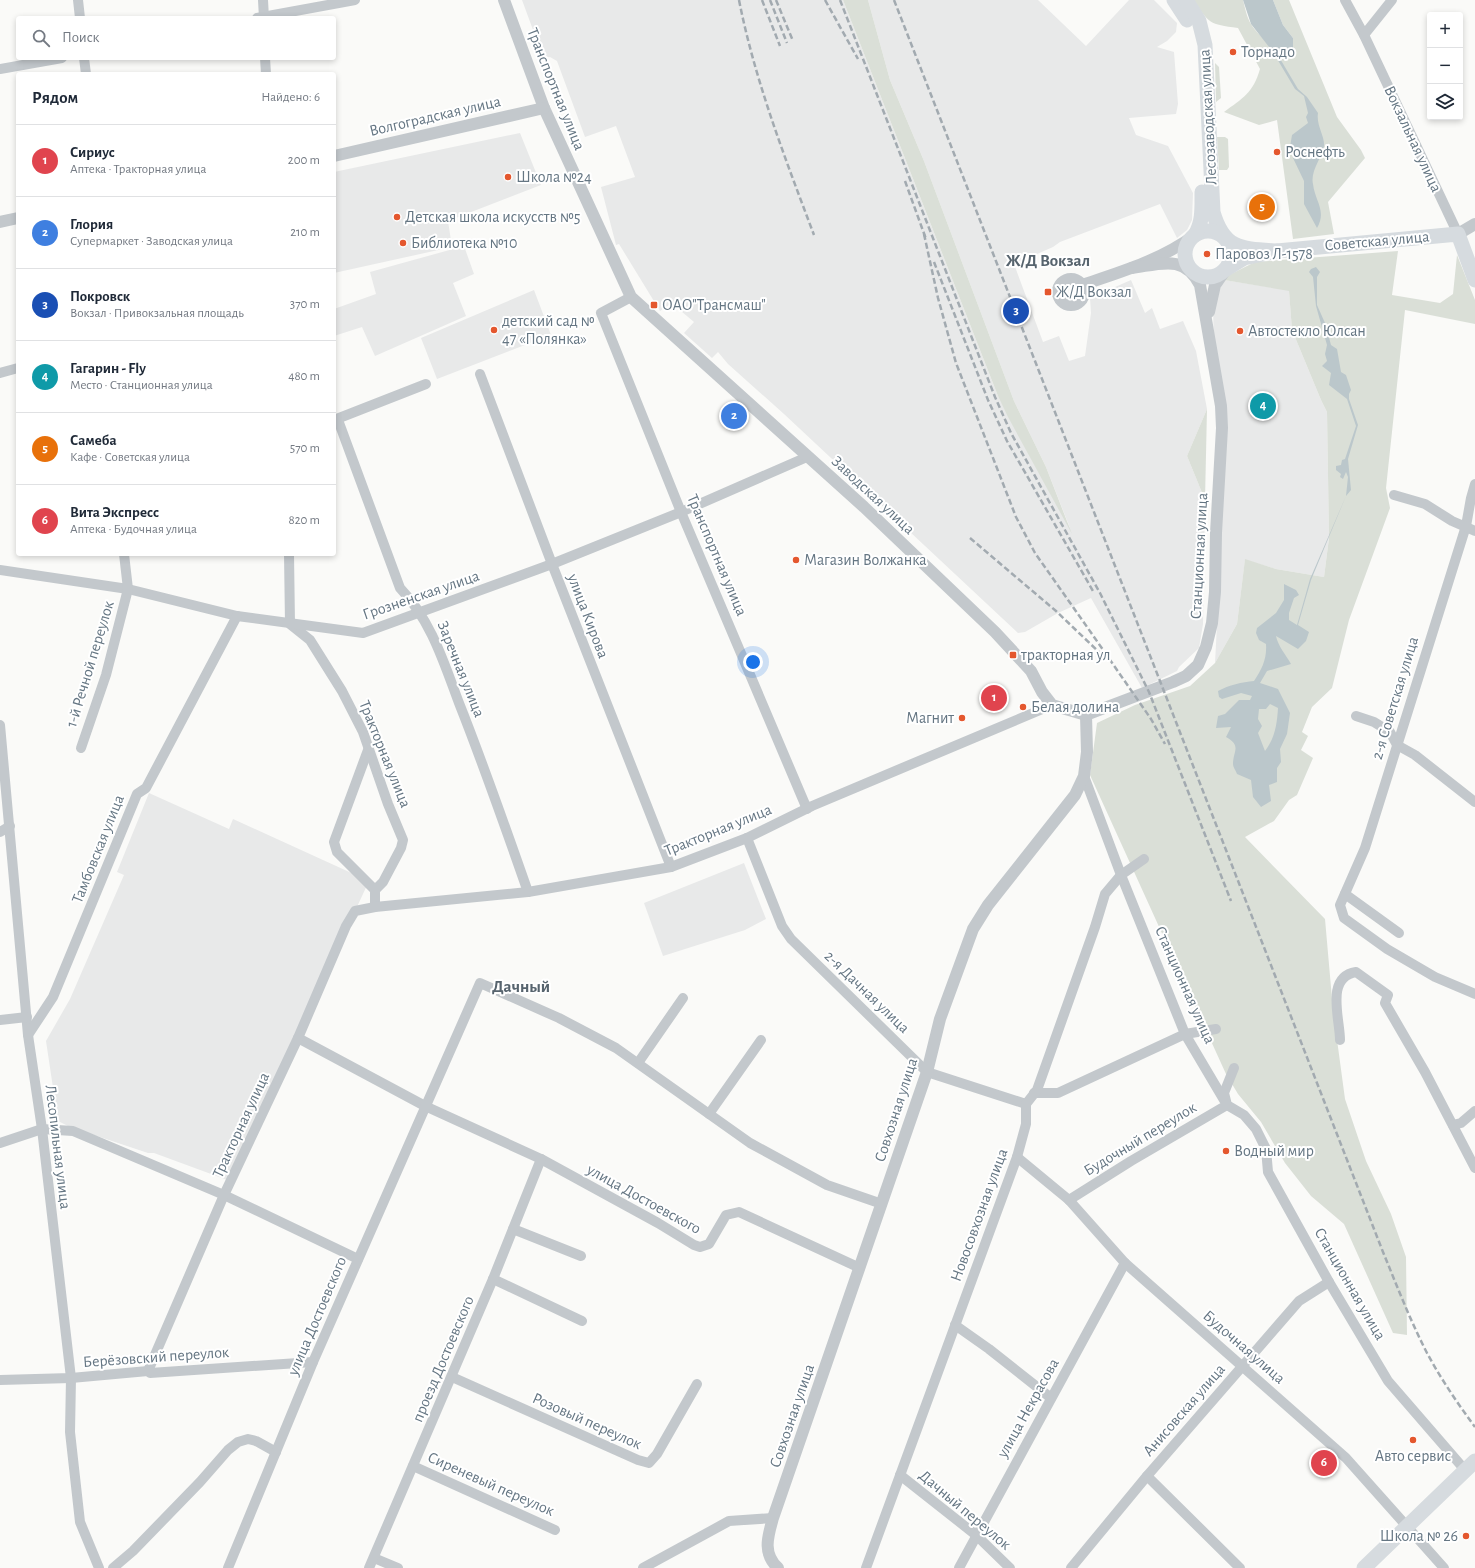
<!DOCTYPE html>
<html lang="ru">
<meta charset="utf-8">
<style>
body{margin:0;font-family:"Alegreya Sans",sans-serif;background:#f6f6f7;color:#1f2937}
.controls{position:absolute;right:12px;top:12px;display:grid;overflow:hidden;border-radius:4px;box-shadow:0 2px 6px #0003}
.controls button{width:36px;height:36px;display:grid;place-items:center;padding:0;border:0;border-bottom:1px solid #e0e1e3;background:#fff;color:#1f2937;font:20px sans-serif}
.you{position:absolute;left:753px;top:662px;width:14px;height:14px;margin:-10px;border:3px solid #fff;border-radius:50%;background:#1a73e8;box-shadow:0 0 0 6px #1a73e833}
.badge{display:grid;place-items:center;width:26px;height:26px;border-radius:50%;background:#e4572e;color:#fff;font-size:13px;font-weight:700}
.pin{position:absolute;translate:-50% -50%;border:2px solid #fff;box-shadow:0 1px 4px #0006}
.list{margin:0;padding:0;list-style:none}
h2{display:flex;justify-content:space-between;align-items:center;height:52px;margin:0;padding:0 16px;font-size:17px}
h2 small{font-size:13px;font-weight:400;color:#747a83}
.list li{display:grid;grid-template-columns:26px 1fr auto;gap:12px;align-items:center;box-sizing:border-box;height:72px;padding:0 16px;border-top:1px solid #e0e1e3}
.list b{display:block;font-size:15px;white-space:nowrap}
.list p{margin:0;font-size:13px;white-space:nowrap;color:#747a83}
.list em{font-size:13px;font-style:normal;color:#747a83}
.icon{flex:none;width:22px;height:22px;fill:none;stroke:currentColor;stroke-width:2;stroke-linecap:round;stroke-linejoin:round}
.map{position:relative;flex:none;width:1475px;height:1568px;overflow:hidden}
.search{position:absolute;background:#fff;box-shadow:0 2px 6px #0003;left:16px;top:16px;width:320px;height:44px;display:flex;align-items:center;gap:10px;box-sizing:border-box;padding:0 14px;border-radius:4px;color:#747a83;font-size:15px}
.panel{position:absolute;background:#fff;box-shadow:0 2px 6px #0003;left:16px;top:72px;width:320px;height:484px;border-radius:4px}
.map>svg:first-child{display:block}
.built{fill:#e8e9e9}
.green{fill:#dadfd7}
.water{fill:#bbc7cb;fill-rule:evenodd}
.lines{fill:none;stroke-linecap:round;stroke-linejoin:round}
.minor{stroke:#c3c8cc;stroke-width:10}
.tertiary{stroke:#c3c8cc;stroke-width:12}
.primary{stroke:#d6dbdf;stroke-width:15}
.rail{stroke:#a2aab0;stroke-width:2.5;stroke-dasharray:6 3;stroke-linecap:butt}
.poi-dot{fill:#e4572e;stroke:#fff;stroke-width:1.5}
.labels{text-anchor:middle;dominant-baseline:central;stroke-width:4;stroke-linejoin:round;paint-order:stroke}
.poi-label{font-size:16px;fill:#657683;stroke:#fff;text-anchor:start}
.street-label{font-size:16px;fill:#657683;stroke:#fff}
.neighbourhood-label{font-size:17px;font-weight:bold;fill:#57646e;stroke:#fff}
</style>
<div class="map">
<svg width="1475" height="1568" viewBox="0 0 1475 1568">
<rect width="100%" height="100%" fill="#fafaf8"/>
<g class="built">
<path d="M522 0H843L998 396 1070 528 1046 467 1014 401 924 161 890 80 868 0H1038L1086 46 1129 0H1154L1177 23 1176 32 1167 41 1157 47 1174 52 1178 104 1176 114 1129 118 1136 135 1168 146 1193 193 1192 220 1187 230 1177 238 1160 204 1060 242 1053 247 1014 264 1043 342 1059 336 1069 361 1085 356 1091 313 1090 298 1131 280 1145 313 1152 308 1160 329 1183 321 1196 351 1207 409 1187 456 1205 500 1203 624 1199 648 1179 667 1177 671 1142 688 1091 598 1058 613 1025 632 1018 633 784 414 728 364 718 352 712 358 684 333 694 322 675 306 669 305 660 311 619 244 616 245 601 187 635 177 616 126 585 137 557 61 550 57H543Z"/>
<path d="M520 133 541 185 448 221 452 247 334 273V172Z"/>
<path d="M464 246 474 274 453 283 466 316 375 356 362 327 334 336V309L376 294 370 272Z"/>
<path d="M1224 280 1289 290 1292 330 1321 400 1327 412 1329 538 1324 577 1276 569 1245 560 1237 624 1215 663 1221 547 1213 311 1217 294Z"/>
<path d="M534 290 551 335 437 379 421 338Z"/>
<path d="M149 793 229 829 233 819 369 881 230 1181 154 1153H148L70 1127 58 1121 46 1041 70 999 124 875 117 872Z"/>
<path d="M744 863 766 919 745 930 663 956 644 903Z"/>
</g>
<g class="green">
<path d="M843 0H868L890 80 924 161 1014 401 1046 467 1072 534 1008 417 998 396Z"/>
<path d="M1194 0H1243C1245 8 1247 18 1251 24 1258 36 1276 50 1289 53L1293 38 1283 25 1273 0H1289L1337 117 1361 150 1365 158 1328 202 1334 234 1293 239 1277 120 1259 125 1224 112C1243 98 1253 93 1260 69L1238 28C1209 24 1209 24 1194 0Z"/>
<path d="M1215 63 1219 67 1221 98 1216 102Z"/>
<path d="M1217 137H1225L1228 139 1229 167 1227 170H1219Z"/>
<path d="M1398 251 1392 295 1440 303 1453 294 1457 255 1475 300V324L1405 310 1386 488 1390 508 1349 620 1332 688 1312 707 1302 732 1308 736 1301 750 1313 758 1297 795 1289 800 1274 821 1245 837 1325 919 1333 1010 1345 1099 1366 1161 1391 1214 1406 1257 1407 1335 1393 1333 1344 1224 1311 1196 1285 1163 1261 1122 1238 1094 1226 1074 1090 775 1097 723 1135 705 1190 686 1215 663 1237 624 1245 559 1276 569 1324 577 1329 538 1327 412 1321 400 1292 330 1289 291 1224 280 1229 275 1255 262Z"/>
<path d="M1207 409 1205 500 1187 456Z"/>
</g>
<g class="water">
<path d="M1243 0H1273L1283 25 1293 38V51L1289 53 1281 51 1279 57 1298 89 1307 97 1318 113C1316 126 1325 136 1324 146 1322 158 1310 171 1313 184 1315 201 1327 211 1317 228L1304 204V181L1293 158 1290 147 1292 135 1308 123 1306 117 1308 113 1304 96 1295 89 1273 52 1251 24Z"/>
<path d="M1316 267 1320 272 1317 277V305L1325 323 1331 345 1337 349 1341 372 1346 375 1351 390 1349 394V399L1358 425 1348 459 1351 490 1346 496 1311 580 1298 625 1309 632 1306 641 1298 649 1276 636C1278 646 1286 655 1291 664L1267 671 1260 683 1278 689 1290 713 1287 734 1280 749 1281 762 1277 768V782L1269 785 1271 801 1261 807 1253 797 1251 780 1237 774C1236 771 1233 767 1233 764 1233 751 1242 746 1226 737L1231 727 1216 728 1218 716 1225 714 1239 700H1250L1252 696 1241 693 1222 699 1219 697 1218 691C1229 685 1242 682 1254 681 1262 669 1267 659 1266 644L1259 640 1256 633 1257 628 1276 613 1284 600V584L1296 590 1299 595 1294 598 1289 613V620L1297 625 1310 579 1346 496 1348 477 1346 472 1343 479 1340 477 1341 474 1336 470V466L1341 465 1342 460 1345 459 1356 426 1347 399 1329 385 1331 373 1322 366 1327 361 1325 354 1327 345 1316 306 1313 277 1309 272 1311 269ZM1270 704 1278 708C1277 724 1275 738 1265 751L1258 733 1262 726 1258 719 1259 709H1266Z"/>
</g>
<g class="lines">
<g class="minor">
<path d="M78 0 80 18"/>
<path d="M263 0 264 18"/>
<path d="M1345 0 1364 35 1458 234"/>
<path d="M257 18 355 0"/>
<path d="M1364 35 1392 0"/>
<path d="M84 58 86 74"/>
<path d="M265 58 266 74"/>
<path d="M0 69 62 58"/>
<path d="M631 297 601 313 681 512 807 809"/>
<path d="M0 373 18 368"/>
<path d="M480 374 552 564 671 867"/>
<path d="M334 420 426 384"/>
<path d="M338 420 400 588C431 620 444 663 459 703 484 766 506 829 528 892"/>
<path d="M1475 484 1471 498 1466 526 1365 848 1340 905 1344 918 1387 949 1435 977 1475 994"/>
<path d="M1394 495 1425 504 1452 521 1475 531"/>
<path d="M289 554 290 624 310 640 342 691 363 732 388 804 403 840 401 848 383 882 375 890V907"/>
<path d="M0 570 128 589 237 616 363 633 552 564 681 512 807 457"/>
<path d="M1356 716 1374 722 1390 732 1397 745 1415 755 1475 802"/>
<path d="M0 725 28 1035 42 1129 71 1378 70 1432 80 1522 99 1568"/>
<path d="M81 748 106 675 128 589 124 554"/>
<path d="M368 750 334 842 337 852 375 890"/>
<path d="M0 832 10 826"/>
<path d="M747 838 782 926 791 939 927 1072 1026 1104"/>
<path d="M1345 894 1399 933"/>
<path d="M0 1020 27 1017"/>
<path d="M28 1035 53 997 137 794 146 788 237 616"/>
<path d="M298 1038 425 1106 541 1159 658 1223 694 1245 700 1247 709 1244 726 1215 739 1212 860 1268"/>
<path d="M1340 1040C1340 1019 1325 977 1356 972L1388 995 1385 1003 1425 1072 1475 1168"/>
<path d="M638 1063 683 998"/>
<path d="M1234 1068 1224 1093 1227 1105 1244 1115 1256 1129 1266 1149 1268 1172 1329 1282 1388 1381 1465 1470"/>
<path d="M1034 1093H1058L1185 1034 1216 1029"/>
<path d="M709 1114 761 1040"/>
<path d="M1453 1125 1461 1123 1475 1111"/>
<path d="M0 1143 42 1129 73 1131 224 1195 358 1259"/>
<path d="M1017 1157 1069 1200 1125 1263 1346 1458 1444 1568"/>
<path d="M1069 1200 1131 1161 1227 1105 1185 1034 1121 875 1084 776"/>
<path d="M513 1229 581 1256"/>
<path d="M493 1279 582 1321"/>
<path d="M955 1325 989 1349 1051 1398"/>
<path d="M148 1371 224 1195 298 1038 346 926 355 911 375 907 528 892 671 867 747 838 812 806 1052 705"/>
<path d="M452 1377 638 1460 649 1463 657 1454 697 1384"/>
<path d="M0 1380 71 1378 148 1371 150 1373 313 1362"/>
<path d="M413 1466 555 1530"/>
<path d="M900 1475 976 1535 1010 1568"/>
<path d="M1147 1476 1240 1568"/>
<path d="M374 1558 398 1568"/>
<path d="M113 1568 133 1551 200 1482 228 1450 238 1442 248 1439 256 1441 276 1452"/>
<path d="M228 1568 313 1362 480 983 559 1018 616 1048 750 1143 827 1185 882 1204"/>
<path d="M369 1568 493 1279 541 1159"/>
<path d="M643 1568 729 1521 773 1518"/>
<path d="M866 1568 1017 1157 1026 1124V1104L1037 1090 1095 927 1105 894 1121 875 1144 859"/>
<path d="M959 1568 1125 1263"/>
<path d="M1071 1568 1147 1476 1299 1301 1329 1282"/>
</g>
<g class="tertiary">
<path d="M504 0 544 108 631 297 864 507 995 632 1031 671 1042 692 1052 705 1086 715"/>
<path d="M334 156 544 108"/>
<path d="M0 222 18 218"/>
<path d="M1458 234 1475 224"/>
<circle cx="1071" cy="292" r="13"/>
<path d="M1082 285C1121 272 1161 260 1195 235"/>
<path d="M1209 312 1215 285 1226 269"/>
<path d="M1086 715 1173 682 1186 676 1198 665 1206 647 1212 623 1215 592 1216 533 1222 428 1221 406 1200 285C1184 254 1161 264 1132 268"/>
<path d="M778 1568C762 1553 768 1536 773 1518L927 1072 940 1019 973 929 988 905 1075 795 1084 776 1087 752 1086 715"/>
</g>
<g class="primary">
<path d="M1174 0 1187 20"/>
<path d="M1186 0 1199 21 1205 45 1213 212C1224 250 1242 249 1277 251"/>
<circle cx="1208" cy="254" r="23"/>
<path d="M1195 235C1203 222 1202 208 1202 192"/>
<path d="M1226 269 1244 258 1277 251 1458 234 1475 280"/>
<path d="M1364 1568 1475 1461"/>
</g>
<g class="rail">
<path d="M739 0C755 81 785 158 814 235"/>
<path d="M762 0 780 46"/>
<path d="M770 0 787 43"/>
<path d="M776 0 793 41"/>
<path d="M825 0 858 59"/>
<path d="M840 0 995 397 1011 433 1100 593 1149 692 1231 901"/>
<path d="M894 0 1383 1252C1397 1286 1410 1320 1427 1353 1441 1379 1458 1404 1475 1427"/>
<path d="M905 181 926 239"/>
<path d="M924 234 938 298 956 363 1016 517 1035 553 1092 634 1151 719 1165 744"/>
<path d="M934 262 988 400 1007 441 1093 591"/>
<path d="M970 538 1056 611 1101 654"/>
</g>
</g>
<g class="poi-dot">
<circle cx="1233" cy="52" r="4"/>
<circle cx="1277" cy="152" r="4"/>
<circle cx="508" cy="177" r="4"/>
<circle cx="397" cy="217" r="4"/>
<circle cx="403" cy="243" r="4"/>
<circle cx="1207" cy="254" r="4"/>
<rect x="1044" y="288" width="8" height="8" rx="2"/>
<rect x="650" y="301" width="8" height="8" rx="2"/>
<circle cx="494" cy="330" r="4"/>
<circle cx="1240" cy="331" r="4"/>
<circle cx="796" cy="560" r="4"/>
<rect x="1009" y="651" width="8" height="8" rx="2"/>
<circle cx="1023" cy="707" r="4"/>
<circle cx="962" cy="718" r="4"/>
<circle cx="1226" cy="1151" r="4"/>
<circle cx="1413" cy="1440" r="4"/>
<circle cx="1466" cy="1536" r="4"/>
</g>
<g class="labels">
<g class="poi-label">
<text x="1241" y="52">Торнадо</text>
<text x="1285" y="152">Роснефть</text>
<text x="516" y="177">Школа №24</text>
<text x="405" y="217">Детская школа искусств №5</text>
<text x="411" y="243">Библиотека №10</text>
<text x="1215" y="254">Паровоз Л-1578</text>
<text x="1056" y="292">Ж/Д Вокзал</text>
<text x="662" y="305">ОАО"Трансмаш"</text>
<text x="502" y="321">детский сад №<tspan x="502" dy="18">47 «Полянка»</tspan></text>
<text x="1248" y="331">Автостекло Юлсан</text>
<text x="804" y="560">Магазин Волжанка</text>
<text x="1021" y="655">тракторная ул</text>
<text x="1031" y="707">Белая долина</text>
<text x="954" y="718" text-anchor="end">Магнит</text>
<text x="1234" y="1151">Водный мир</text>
<text x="1413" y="1456" text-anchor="middle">Авто сервис</text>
<text x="1458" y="1536" text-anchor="end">Школа № 26</text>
</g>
<g class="street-label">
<text transform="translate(556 89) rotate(68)">Транспортная улица</text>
<text transform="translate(435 116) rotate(-13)">Волгоградская улица</text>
<text transform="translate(1208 117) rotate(-93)">Лесозаводская улица</text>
<text transform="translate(1413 139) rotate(65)">Вокзальная улица</text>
<text transform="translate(1377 241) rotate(-5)">Советская улица</text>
<text transform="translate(873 495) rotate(43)">Заводская улица</text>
<text transform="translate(717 555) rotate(67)">Транспортная улица</text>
<text transform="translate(1199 556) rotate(-87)">Станционная улица</text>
<text transform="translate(421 595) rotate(-19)">Грозненская улица</text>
<text transform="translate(588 616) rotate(69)">улица Кирова</text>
<text transform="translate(90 664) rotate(-73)">1-й Речной переулок</text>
<text transform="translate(461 669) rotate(68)">Заречная улица</text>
<text transform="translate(1395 698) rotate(-73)">2-я Советская улица</text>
<text transform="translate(385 754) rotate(68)">Тракторная улица</text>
<text transform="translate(718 830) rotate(-22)">Тракторная улица</text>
<text transform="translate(98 849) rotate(-68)">Тамбовская улица</text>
<text transform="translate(1185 985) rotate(66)">Станционная улица</text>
<text transform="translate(867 992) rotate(44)">2-я Дачная улица</text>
<text transform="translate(896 1110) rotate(-72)">Совхозная улица</text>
<text transform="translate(241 1125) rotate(-65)">Тракторная улица</text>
<text transform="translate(1140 1139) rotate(-31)">Будочный переулок</text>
<text transform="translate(58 1147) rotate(83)">Лесопильная улица</text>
<text transform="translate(644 1199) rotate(29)">улица Достоевского</text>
<text transform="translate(979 1215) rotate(-70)">Новосовхозная улица</text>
<text transform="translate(1350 1284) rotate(60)">Станционная улица</text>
<text transform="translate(317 1316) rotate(-67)">улица Достоевского</text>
<text transform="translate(1244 1347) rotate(41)">Будочная улица</text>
<text transform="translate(156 1357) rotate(-4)">Берёзовский переулок</text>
<text transform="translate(443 1359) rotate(-67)">проезд Достоевского</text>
<text transform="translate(1028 1408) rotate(-61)">улица Некрасова</text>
<text transform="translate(1184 1410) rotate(-49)">Анисовская улица</text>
<text transform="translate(792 1416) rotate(-71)">Совхозная улица</text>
<text transform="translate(587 1421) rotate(24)">Розовый переулок</text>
<text transform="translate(491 1484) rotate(24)">Сиреневый переулок</text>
<text transform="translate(965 1510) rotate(40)">Дачный переулок</text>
</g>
<g class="neighbourhood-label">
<text x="1048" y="260">Ж/Д Вокзал</text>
<text x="521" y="986">Дачный</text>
</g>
</g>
</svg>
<div class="controls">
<button>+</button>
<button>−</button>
<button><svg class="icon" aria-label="layers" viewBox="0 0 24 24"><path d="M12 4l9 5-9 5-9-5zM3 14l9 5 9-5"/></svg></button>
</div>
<div class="you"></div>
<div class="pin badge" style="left:994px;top:698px;background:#e0444e">1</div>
<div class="pin badge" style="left:734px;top:416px;background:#3f7fe0">2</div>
<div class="pin badge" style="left:1016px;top:311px;background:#1a4fb4">3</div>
<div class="pin badge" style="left:1263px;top:406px;background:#0f9aa8">4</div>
<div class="pin badge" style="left:1262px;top:207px;background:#e8710a">5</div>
<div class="pin badge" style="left:1324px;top:1463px;background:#e0444e">6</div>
<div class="search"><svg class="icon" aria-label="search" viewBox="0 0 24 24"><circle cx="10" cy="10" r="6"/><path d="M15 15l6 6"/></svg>Поиск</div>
<section class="panel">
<h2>Рядом<small>Найдено: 6</small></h2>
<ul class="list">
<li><span class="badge" style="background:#e0444e">1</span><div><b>Сириус</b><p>Аптека · Тракторная улица</p></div><em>200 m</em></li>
<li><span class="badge" style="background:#3f7fe0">2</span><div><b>Глория</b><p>Супермаркет · Заводская улица</p></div><em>210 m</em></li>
<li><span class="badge" style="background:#1a4fb4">3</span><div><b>Покровск</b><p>Вокзал · Привокзальная площадь</p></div><em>370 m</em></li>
<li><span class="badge" style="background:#0f9aa8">4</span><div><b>Гагарин - Fly</b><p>Место · Станционная улица</p></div><em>480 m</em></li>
<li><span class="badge" style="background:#e8710a">5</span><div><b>Самеба</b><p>Кафе · Советская улица</p></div><em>570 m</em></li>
<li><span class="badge" style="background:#e0444e">6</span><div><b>Вита Экспресс</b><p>Аптека · Будочная улица</p></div><em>820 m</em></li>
</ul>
</section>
</div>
